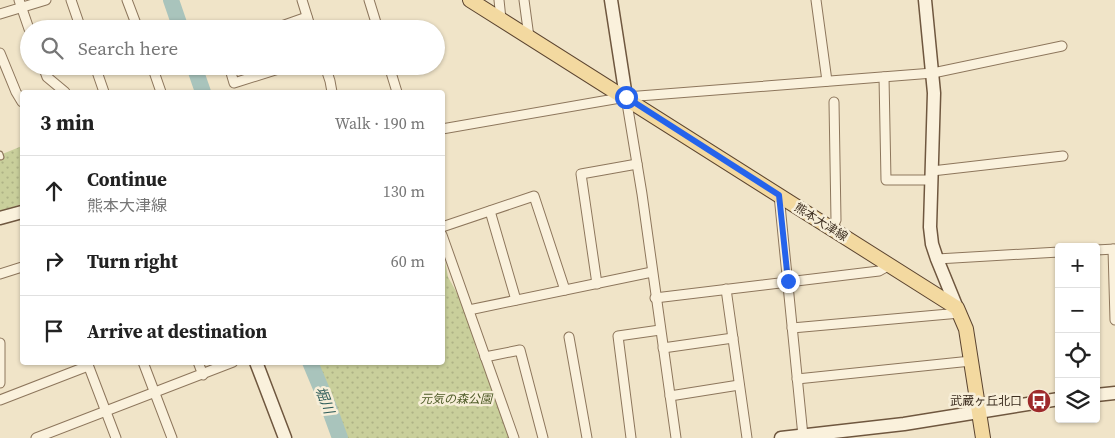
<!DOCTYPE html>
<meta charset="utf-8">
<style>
body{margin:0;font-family:"Source Serif 4","Noto Sans JP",serif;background:#f2f2f2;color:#222}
.controls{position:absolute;right:15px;bottom:15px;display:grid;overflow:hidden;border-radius:5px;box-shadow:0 1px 4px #0004}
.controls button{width:45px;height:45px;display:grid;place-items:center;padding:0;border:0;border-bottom:1px solid #e0e0e0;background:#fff;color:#222;font:25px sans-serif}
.stop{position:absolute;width:15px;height:15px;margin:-11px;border:4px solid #2563eb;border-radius:50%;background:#fff}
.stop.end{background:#2563eb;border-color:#fff;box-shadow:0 1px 5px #0008}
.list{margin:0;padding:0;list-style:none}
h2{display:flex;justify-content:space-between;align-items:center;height:65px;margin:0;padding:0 20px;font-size:21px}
h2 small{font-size:16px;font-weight:400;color:#767676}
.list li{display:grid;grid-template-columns:32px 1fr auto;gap:15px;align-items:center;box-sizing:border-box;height:70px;padding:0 20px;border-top:1px solid #e0e0e0}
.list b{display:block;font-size:19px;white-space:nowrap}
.list p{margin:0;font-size:16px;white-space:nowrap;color:#767676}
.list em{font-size:16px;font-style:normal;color:#767676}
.icon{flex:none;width:28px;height:28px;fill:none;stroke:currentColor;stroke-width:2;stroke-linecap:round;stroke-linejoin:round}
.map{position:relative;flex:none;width:1115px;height:438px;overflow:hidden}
.search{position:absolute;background:#fff;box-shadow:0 1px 4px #0004;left:20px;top:20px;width:425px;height:55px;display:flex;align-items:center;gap:12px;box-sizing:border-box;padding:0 18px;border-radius:28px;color:#767676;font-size:19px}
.panel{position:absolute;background:#fff;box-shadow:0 1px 4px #0004;left:20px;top:90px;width:425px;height:275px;border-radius:5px}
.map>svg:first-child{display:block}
.park{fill:url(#park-dots)}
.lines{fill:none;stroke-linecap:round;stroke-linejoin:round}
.river{stroke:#a9c4bc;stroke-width:16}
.lane-casing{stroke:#8d765c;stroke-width:7}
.street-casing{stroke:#8d765c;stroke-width:11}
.secondary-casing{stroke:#6f573f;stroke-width:15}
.primary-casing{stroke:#5b4430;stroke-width:16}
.lane{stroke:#faf1dc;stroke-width:4.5}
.street{stroke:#faf1dc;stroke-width:9}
.secondary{stroke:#faf1dc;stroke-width:12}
.primary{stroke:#f3d9a0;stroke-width:14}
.route{stroke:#2563eb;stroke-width:6}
.labels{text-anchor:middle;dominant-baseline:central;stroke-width:5;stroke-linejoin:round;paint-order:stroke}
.street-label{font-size:12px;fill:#3d2e20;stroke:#f7eed8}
.park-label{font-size:12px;font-style:italic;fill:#4d5a26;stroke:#f7eed8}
.poi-label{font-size:12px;fill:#3d2e20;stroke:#f7eed8;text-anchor:end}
.water-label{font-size:14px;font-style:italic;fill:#2f5d5a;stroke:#f7eed8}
</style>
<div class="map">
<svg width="1115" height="438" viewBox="0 0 1115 438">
<defs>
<pattern id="park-dots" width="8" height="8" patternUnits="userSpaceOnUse" patternTransform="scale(1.25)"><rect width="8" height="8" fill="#c9cf9b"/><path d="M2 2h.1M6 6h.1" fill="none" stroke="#aeb285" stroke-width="1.8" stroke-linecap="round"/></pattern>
</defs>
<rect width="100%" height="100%" fill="#f0e4c8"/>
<g class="park">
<path d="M22 146V204L0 211V155Z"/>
<path d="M443 251 448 277 467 311 477 352 489 374 512 438H348L316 363 442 362Z"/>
</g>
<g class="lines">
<g class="river">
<path d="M171 0 181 29"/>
<path d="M194 66 203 92"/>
<path d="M310 362 328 405 340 438"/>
</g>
<g class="lane-casing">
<path id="lane" d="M0 154 1 157"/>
</g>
<g class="street-casing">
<g id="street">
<path d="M19 0 29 29"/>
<path d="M71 0 81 29"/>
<path d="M127 0 138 29"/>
<path d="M302 0 311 29"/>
<path d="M369 0 378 29"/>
<path d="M499 0 501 19"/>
<path d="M524 0 529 37"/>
<path d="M816 0 827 81"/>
<path d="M0 14 46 0"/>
<path d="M273 29 307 17"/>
<path d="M0 53 16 92 22 102"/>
<path d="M43 66 47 77 65 92"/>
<path d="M95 66 104 92"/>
<path d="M152 66 161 92"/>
<path d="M229 66 234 83 288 66"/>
<path d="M325 66 330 81 332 92"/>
<path d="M389 66 397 92"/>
<path d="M884 77 886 180H932"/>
<path d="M626 97 642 194 676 438"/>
<path d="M442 129 626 97 933 73 1062 46"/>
<path d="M932 171 1063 156"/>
<path d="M779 195 803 436"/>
<path d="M490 211 516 300"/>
<path d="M442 227 534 196 565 290"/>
<path d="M832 229 836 220 834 102"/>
<path d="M442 235 514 438"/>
<path d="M1113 249 1115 320"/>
<path d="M1096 250 1115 249"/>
<path d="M937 259 1059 252"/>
<path d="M0 274 22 267"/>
<path d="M597 284 581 174 637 164"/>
<path d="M726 289 747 438"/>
<path d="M655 298 879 271 890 265"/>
<path d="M469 310 652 272"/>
<path d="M792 328 960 313"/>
<path d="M569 337 587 438"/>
<path d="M0 343V383"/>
<path d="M663 348 733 338"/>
<path d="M485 357 520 350 543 438"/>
<path d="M87 362 116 438"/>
<path d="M143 362 172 438"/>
<path d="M198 362 203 375"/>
<path d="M797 379 971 361"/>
<path d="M670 396 739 385"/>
<path d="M0 400 88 366"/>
<path d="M36 438 233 362"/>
<path d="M631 438 618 336 660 330"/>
</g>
</g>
<g class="secondary-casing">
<g id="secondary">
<path d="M611 0 626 97"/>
<path d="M925 0 934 93 930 227 932 244 937 259 957 308"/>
<path d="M0 218 22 212"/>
<path d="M256 362 285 438"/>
<path d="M1096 395 1115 393"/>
<path d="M781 438 904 424 1059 399"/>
</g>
</g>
<g class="primary-casing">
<path id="primary" d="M470 0 957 308 966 329 983 438"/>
</g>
<use href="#lane" class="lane"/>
<use href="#street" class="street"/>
<use href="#secondary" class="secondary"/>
<use href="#primary" class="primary"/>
</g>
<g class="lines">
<path class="route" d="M626 97 779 195 788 281"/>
</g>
<defs>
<g id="bus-disc" transform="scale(1.25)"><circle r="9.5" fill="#9e2a2b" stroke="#f7eed8"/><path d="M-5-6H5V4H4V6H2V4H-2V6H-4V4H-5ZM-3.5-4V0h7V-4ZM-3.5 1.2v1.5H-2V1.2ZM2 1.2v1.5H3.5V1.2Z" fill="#fff"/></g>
</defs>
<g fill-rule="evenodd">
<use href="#bus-disc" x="1039" y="401"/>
</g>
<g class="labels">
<g class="street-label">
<text transform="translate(821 222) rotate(32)">熊本大津線</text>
</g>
<g class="park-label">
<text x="456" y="399">元気の森公園</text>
</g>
<g class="poi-label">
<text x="1022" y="401">武蔵ヶ丘北口</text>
</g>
<g class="water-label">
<text transform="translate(325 400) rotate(69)">堀川</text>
</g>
</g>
</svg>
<div class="controls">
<button>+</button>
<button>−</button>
<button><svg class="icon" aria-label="locate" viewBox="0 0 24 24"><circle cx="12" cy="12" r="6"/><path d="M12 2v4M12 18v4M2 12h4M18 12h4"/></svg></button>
<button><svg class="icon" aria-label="layers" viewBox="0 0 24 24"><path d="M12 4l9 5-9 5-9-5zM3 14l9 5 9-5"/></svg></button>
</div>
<div class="stop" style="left:626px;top:97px"></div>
<div class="stop end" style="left:788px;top:281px"></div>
<div class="search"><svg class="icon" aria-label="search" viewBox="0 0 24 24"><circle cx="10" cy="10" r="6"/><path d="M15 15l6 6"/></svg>Search here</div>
<section class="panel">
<h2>3 min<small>Walk · 190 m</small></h2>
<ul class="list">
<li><svg class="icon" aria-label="ahead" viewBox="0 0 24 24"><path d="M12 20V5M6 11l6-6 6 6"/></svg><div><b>Continue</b><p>熊本大津線</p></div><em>130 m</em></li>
<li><svg class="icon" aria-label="right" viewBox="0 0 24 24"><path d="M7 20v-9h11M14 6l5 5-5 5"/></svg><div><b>Turn right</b></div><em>60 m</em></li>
<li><svg class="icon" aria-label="arrive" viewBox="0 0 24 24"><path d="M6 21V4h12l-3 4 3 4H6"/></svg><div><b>Arrive at destination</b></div></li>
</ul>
</section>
</div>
